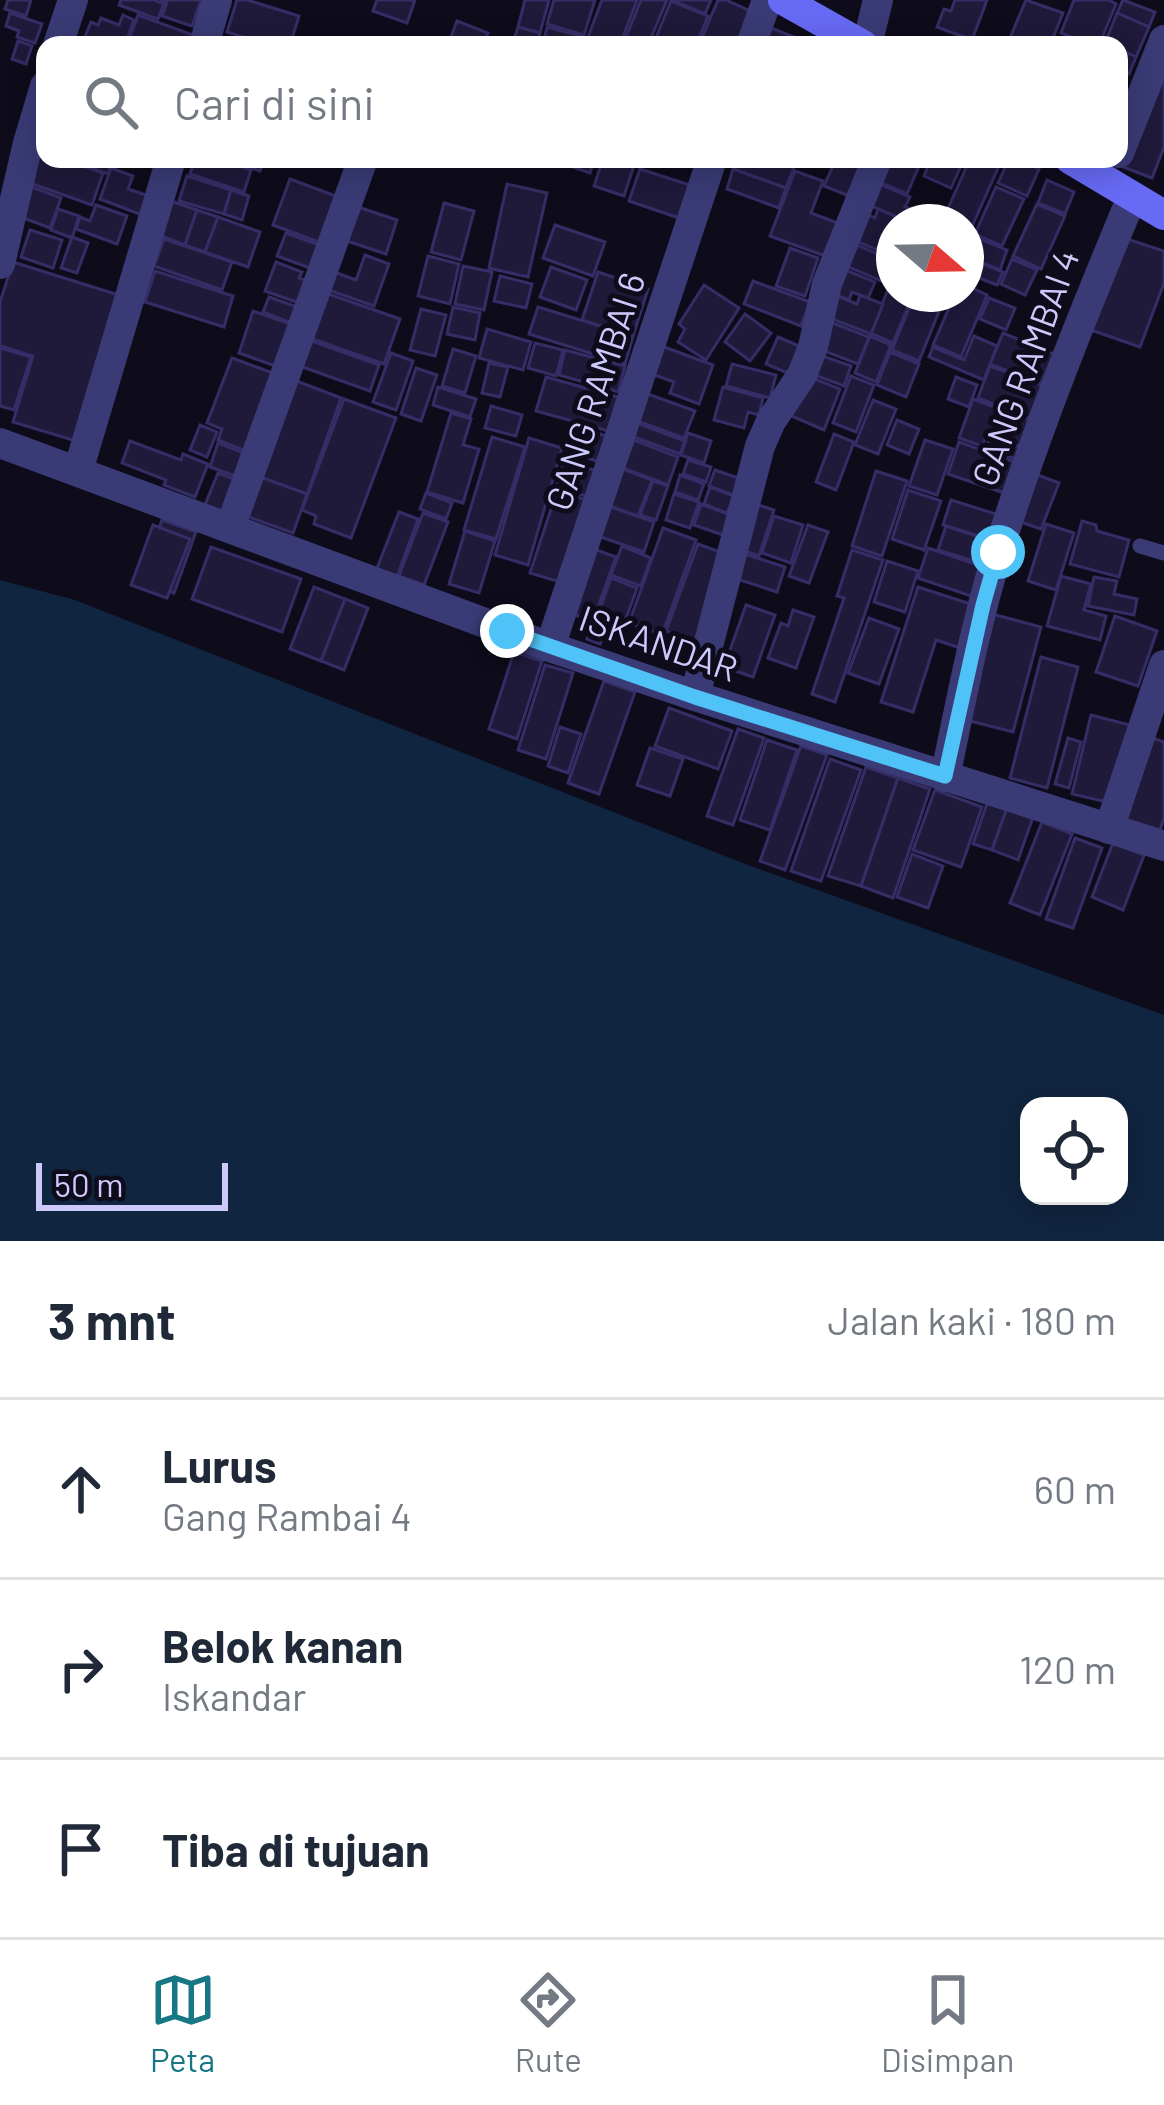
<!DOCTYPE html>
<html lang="id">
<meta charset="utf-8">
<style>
body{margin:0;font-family:Barlow,sans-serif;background:#f2f2f3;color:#1f2937}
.controls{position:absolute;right:36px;bottom:36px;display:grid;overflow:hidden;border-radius:24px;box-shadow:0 6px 30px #0003}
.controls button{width:108px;height:108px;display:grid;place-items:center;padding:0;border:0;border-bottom:3px solid #e0e1e3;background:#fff;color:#1f2937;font:60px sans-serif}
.compass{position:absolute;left:876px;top:204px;width:108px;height:108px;border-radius:50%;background:#fff;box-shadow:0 6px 30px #0003;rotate:110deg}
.scale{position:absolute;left:36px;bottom:30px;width:192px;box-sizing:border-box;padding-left:12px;border:6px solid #cdc9fb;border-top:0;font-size:33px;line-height:42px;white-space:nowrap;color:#cdc9fb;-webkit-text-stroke:9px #0e0c1b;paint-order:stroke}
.stop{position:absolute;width:36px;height:36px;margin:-27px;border:9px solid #4fc3f7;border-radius:50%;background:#fff}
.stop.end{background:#4fc3f7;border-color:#fff;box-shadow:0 3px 12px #0008}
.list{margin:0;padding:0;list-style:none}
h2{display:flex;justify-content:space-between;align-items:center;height:156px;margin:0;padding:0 48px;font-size:51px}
h2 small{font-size:39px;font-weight:400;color:#747a83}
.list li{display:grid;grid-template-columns:78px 1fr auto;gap:36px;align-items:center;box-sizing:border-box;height:180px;padding:0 48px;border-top:3px solid #e0e1e3}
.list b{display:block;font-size:45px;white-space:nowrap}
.list p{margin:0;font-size:39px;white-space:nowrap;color:#747a83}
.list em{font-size:39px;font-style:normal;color:#747a83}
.icon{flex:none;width:66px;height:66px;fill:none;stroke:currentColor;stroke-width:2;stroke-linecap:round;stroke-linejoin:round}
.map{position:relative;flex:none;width:1164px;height:1241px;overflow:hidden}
.search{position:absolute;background:#fff;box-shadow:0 6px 30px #0003;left:36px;right:36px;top:36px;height:132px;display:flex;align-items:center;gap:30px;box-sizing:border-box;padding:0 42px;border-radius:24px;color:#747a83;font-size:45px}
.sheet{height:696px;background:#fff}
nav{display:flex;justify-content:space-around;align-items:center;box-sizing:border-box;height:168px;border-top:3px solid #e0e1e3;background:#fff;font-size:33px;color:#747a83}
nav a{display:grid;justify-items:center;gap:6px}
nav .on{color:#187784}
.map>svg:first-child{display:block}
.water{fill:#102540;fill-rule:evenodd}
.building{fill:#1f193a;stroke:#352d65;stroke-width:3}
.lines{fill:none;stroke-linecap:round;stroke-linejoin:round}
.lane{stroke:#3a3b76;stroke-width:15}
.street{stroke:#3a3b76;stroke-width:30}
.secondary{stroke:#676af4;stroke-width:30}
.route{stroke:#4fc3f7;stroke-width:15}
.labels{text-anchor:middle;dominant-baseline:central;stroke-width:10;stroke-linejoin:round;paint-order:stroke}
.street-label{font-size:36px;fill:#cdc9fb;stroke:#0e0c1b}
</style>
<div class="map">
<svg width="1164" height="1241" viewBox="0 0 1164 1241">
<rect width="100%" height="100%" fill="#0e0c1b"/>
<path class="water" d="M0 580 75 600 740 862 1164 1015V1241H0ZM1029 1106H1119V1196H1029Z"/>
<g class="building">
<path d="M8 0H31L26 16 5 9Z"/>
<path d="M121 0H154L164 4 158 19 119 5Z"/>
<path d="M160 0H201L192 26 162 16 167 2Z"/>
<path d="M237 0H247L299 16 290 45H269L227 32Z"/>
<path d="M377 0H415L407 23 373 11Z"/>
<path d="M525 0H549L540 33 518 27Z"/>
<path d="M554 0H595L584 35 547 24Z"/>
<path d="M602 0H637L620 45H585Z"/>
<path d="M641 0H667L648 45H623Z"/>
<path d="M672 0H711L705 14Z"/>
<path d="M718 0H726L759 15 746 45H699Z"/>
<path d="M955 0H987L972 40 937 27 944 9 951 11Z"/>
<path d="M1026 0 1063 13 1050 45H1007Z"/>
<path d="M1074 0H1109L1116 4 1099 45H1091L1061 33Z"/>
<path d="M1123 0 1155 12 1149 27 1117 13Z"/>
<path d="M671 1 708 16 696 45H653Z"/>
<path d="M10 13 42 24 35 43 17 37 19 31 6 26Z"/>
<path d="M1117 13 1149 27 1136 57 1119 49V45L1105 43Z"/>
<path d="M123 15 134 20 125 45H101L84 39 91 22 98 25 101 18 119 25Z"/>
<path d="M138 15 196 36 192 45H127Z"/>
<path d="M457 21 488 33 483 45H448Z"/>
<path d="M766 26 814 45H759Z"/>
<path d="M518 27 540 33 536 45H512Z"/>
<path d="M547 27 584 37 581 45H543Z"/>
<path d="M18 41 32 46 26 64 12 59Z"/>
<path d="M1119 49 1136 57 1129 74 1119 70Z"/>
<path d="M1164 62V147L1152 178 1123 167Z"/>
<path d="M41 151 45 153V159H63L103 173 92 205 30 183Z"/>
<path d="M67 159H113L108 174Z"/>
<path d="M195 159H219L251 170 244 192 190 174Z"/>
<path d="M224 159H264L260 171Z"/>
<path d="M570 159H594L590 173 567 165Z"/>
<path d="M603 159H636L624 196 594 186Z"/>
<path d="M737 159H779L795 164 786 188 733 169Z"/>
<path d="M836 159H871L854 198 824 186Z"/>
<path d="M889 159H922L907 194 879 182Z"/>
<path d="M931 159H964L951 188 924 176Z"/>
<path d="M970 159H1002L966 240V222H942Z"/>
<path d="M1009 159H1018L1039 169 1027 196 998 183Z"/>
<path d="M111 168 133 176 128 189 149 196 142 215 100 199Z"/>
<path d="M640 169 693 186 682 219 629 201Z"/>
<path d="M733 169 786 188 779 208 727 189Z"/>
<path d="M795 171 823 181 811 213 838 223 825 256 770 236Z"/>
<path d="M187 176 231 190 224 214 179 201Z"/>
<path d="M290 179 341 198 324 244 273 225Z"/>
<path d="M1047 180 1074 192 1065 214 1038 203Z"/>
<path d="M875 182 910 197 905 207 912 209 906 221 865 203Z"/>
<path d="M507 184 547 193 528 277 489 268Z"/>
<path d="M32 187 61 198 50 228 21 217Z"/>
<path d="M996 187 1024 199 1002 246 975 234Z"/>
<path d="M231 190 249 196 242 220 224 214Z"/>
<path d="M171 201 197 210 185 245 159 235Z"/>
<path d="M444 203 474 211 461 260 431 252Z"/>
<path d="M349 204 397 220 386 254 338 238Z"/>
<path d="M1037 204 1065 216 1041 269 1013 256Z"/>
<path d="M96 205 127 216 117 244 76 229 80 217 90 221Z"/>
<path d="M58 209 79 216 72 238 51 230Z"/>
<path d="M878 209 909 222H894V257L849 238 860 211 875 218Z"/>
<path d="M197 210 218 217 205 252 185 245Z"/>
<path d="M218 217 260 232 248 267 205 252Z"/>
<path d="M555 225 605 242 593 276 543 258Z"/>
<path d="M30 230 62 240 53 268 21 257Z"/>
<path d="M286 233 322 246 313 269 277 256Z"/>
<path d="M973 236 1007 250 1000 270 966 256Z"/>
<path d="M72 237 88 243 77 273 61 268Z"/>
<path d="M164 239 232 262 222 290 154 266Z"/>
<path d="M1127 239 1164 251V283L1140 347 1091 330Z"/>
<path d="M850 242 894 261 886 283 841 264Z"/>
<path d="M790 248 818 258 805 296 776 286Z"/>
<path d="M365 255 389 264 374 306 320 287 326 269 356 280Z"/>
<path d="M428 256 459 264 450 304 418 296Z"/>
<path d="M966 257 1003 272 997 285 966 273Z"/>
<path d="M1012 259 1037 270 1025 295 1001 284Z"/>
<path d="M13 262 125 297 79 442 13 422 33 356 0 346V302Z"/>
<path d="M276 262 302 272 299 278 310 282 302 304 265 291Z"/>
<path d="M463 266 492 272 484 310 455 304Z"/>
<path d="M551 267 587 280 576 310 540 297Z"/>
<path d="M838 267 875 282 868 298 852 292 849 300 833 294Z"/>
<path d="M155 271 233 296 224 327 145 302Z"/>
<path d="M598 272 648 289 633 336 582 320Z"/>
<path d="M894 275V294H913L893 343 870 333Z"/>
<path d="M500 276 532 284 526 308 494 301Z"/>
<path d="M753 281 810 302 801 326 744 304Z"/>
<path d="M704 285 739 308 706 360 678 342 685 329 679 324Z"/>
<path d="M966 285 987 295 961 357 933 345 955 294H966Z"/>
<path d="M317 290 400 319 384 364 301 335Z"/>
<path d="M832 294 857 304 860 295 883 304 871 334 824 316Z"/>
<path d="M915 294H946L919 361 892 350Z"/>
<path d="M269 297 300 308 294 324 263 312Z"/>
<path d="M989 298 1015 308 1006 330 980 319Z"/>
<path d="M453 307 480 313 475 340 447 334Z"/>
<path d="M538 307 633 336 625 364 529 334Z"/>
<path d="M421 309 446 315 435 356 410 350Z"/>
<path d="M253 311 296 326 281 368 239 353Z"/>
<path d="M745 314 771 333 750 361 725 342Z"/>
<path d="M830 322 869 337 858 364 819 349Z"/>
<path d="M487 329 531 342 523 370 479 358Z"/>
<path d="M1003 333 1054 354 1041 384 990 364Z"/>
<path d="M870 336 891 345 876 382 855 373Z"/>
<path d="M974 336 997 346 984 380 929 357 933 347 964 360Z"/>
<path d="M778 337 806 349 795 376 766 364Z"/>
<path d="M306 339 379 365 370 391 297 365Z"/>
<path d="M535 343 563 350 556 376 528 368Z"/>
<path d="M656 344 713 365 699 404 670 393 674 382 646 372Z"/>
<path d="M0 348 31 357 14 410 0 406Z"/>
<path d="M453 349 476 356 465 393 442 386Z"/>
<path d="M565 350 625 366 618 392 559 375Z"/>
<path d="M890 352 919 364 906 397 877 385Z"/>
<path d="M391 353 413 361 396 410 373 402Z"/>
<path d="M814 353 851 366 844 386 807 372Z"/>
<path d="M232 358 281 376 251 453 218 440 222 429 207 423Z"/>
<path d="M489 363 508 367 500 397 482 393Z"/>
<path d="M732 364 776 375 770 398 726 386Z"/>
<path d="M990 366 1046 387 1033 419 978 398Z"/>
<path d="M416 368 437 375 421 421 401 414Z"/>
<path d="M805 375 840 389 824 430 789 415Z"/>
<path d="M851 376 874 385 856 432 833 423Z"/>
<path d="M286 377 341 398 307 494 252 474Z"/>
<path d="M546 377 618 397 608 431 536 411Z"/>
<path d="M956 377 977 385 969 407 948 399Z"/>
<path d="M438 387 476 399 470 417 433 405Z"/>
<path d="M723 387 763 398 759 415 748 412 744 428 714 420Z"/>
<path d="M642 392 695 411 684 438 632 419Z"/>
<path d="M344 399 396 418 351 538 314 524 316 516 302 510Z"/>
<path d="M973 399 1034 422 1024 448 987 434 982 446 959 438Z"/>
<path d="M873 400 896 409 878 454 855 445Z"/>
<path d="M491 406 522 415 516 436 485 428Z"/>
<path d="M451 413 471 419 463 445 479 449 463 503 427 492Z"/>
<path d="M897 420 919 429 909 454 887 445Z"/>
<path d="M631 421 685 441 680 454 626 434Z"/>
<path d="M200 425 217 432 207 457 190 450Z"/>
<path d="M576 425 608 437 599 462 566 450Z"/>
<path d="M688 433 711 441 704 463 681 455Z"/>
<path d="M834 434 854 442 836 490 816 482Z"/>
<path d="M492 437 525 447 496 539 464 530Z"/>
<path d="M990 437 1026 449 1022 461 986 448Z"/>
<path d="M529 438 562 448 528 565 495 555Z"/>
<path d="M634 440 678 457 668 485 623 468Z"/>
<path d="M925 440 953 449 937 495 909 486Z"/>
<path d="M130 441 181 460 183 454 208 464 195 497 164 485 166 480 122 463Z"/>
<path d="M959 442 1021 464 1010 495 948 474Z"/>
<path d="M218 443 249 455 241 478 210 467Z"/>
<path d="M688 460 711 467 706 482 683 474Z"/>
<path d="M564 461 597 471 589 497 556 487Z"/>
<path d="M620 468 652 480 638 516 607 505Z"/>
<path d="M715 470 741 479 736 496 709 486Z"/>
<path d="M876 471 907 481 882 556 852 546Z"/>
<path d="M218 473 245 483 232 516 205 505Z"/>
<path d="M1032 473 1059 483 1041 529 1015 520Z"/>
<path d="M252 474 307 494 293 533 238 513Z"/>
<path d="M680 475 704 484 698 500 675 492Z"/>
<path d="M653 481 668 486 656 520 640 515Z"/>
<path d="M710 487 734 496 727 513 704 504Z"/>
<path d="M908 490 941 501 924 550 892 539Z"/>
<path d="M557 491 590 501 563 583 530 573Z"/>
<path d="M426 493 452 503 446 519 420 509Z"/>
<path d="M674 494 699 502 690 528 666 520Z"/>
<path d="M951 500 999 515 992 540 943 525Z"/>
<path d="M752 503 774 510 759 556 737 548Z"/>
<path d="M701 504 733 516 726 536 694 525Z"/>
<path d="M608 506 654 522 644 552 598 536Z"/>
<path d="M399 512 418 519 396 579 376 571Z"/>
<path d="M423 513 448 522 424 585 399 576Z"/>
<path d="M774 516 803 525 791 563 762 553Z"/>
<path d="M162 520 196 532 174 593 141 581Z"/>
<path d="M1082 521 1096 525 1097 531 1129 540 1119 577 1070 564Z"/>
<path d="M1046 524 1074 533 1056 590 1028 581Z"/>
<path d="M153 525 190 539 167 598 131 585Z"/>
<path d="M808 525 828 532 809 583 789 576Z"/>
<path d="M946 526 988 540 980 563 938 550Z"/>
<path d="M663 528 696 540 662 635 629 623Z"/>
<path d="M465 531 495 541 479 593 449 584Z"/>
<path d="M698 544 728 555 696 643 666 631Z"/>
<path d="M622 546 651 558 641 586 611 575Z"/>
<path d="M211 547 301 579 282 632 192 599Z"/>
<path d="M928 548 987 568 977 598 918 578Z"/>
<path d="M594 549 616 557 593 621 570 613Z"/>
<path d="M852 550 883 560 835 702 812 694 844 598 837 596Z"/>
<path d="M736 551 785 567 777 592 728 576Z"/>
<path d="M887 561 918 571 905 612 874 602Z"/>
<path d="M1061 576 1091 584 1084 610 1106 616 1100 640 1047 626Z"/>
<path d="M1094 577 1117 581 1114 594 1137 599 1134 615 1088 606Z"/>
<path d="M611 578 637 588 625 621 599 612Z"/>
<path d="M314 587 345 599 321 661 290 649Z"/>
<path d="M918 587 980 607 966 650 936 640 913 712 881 702Z"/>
<path d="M345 599 368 608 344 670 321 661Z"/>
<path d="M746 605 775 615 753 677 724 667Z"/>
<path d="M793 610 814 617 796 668 768 658 781 623 788 626Z"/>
<path d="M596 613 610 618 600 644 587 639Z"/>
<path d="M992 614 1041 627 1013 732 962 719Z"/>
<path d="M1115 616 1157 631 1138 686 1096 672Z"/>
<path d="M869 618 899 629 879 684 848 673Z"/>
<path d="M514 652 542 661 517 739 489 729Z"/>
<path d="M1041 657 1078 667 1047 788 1010 778Z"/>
<path d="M545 665 573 673 546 759 518 750Z"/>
<path d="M604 681 635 692 599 794 568 783Z"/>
<path d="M669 708 732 731 718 769 655 746Z"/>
<path d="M1091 715 1130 725 1111 803 1072 794Z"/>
<path d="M560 727 581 734 568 773 548 766Z"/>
<path d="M738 729 764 738 733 825 707 816Z"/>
<path d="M1144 735 1164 742V817L1160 830 1118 817Z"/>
<path d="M1068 738 1081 742 1069 788 1055 784Z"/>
<path d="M767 740 797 750 770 830 740 820Z"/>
<path d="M801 746 827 755 785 870 760 861Z"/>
<path d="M650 748 683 759 670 796 637 785Z"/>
<path d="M830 759 861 770 821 881 791 871Z"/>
<path d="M866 767 898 778 861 886 828 876Z"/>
<path d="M898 778 930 789 893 898 861 886Z"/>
<path d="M935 790 982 807 961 867 913 850Z"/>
<path d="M988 801 1007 808 992 850 973 844Z"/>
<path d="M1007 808 1033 817 1018 860 992 850Z"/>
<path d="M1042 822 1072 834 1040 915 1010 903Z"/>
<path d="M1075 838 1102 848 1073 928 1046 919Z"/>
<path d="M1113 843 1144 855 1123 910 1092 897Z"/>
<path d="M912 854 943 866 928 908 897 897Z"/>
</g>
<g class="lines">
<path class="lane" d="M1140 546 1164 553"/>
<g class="street">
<path d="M58 45 73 0"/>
<path d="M204 45 217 0"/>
<path d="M751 45 767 0"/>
<path d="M867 45 878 0"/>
<path d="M1119 153 1164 40"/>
<path d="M0 264 28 143 45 86"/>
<path d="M0 443 550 647 695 696 1164 846"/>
<path d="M78 471 171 159"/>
<path d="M230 528 363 159"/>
<path d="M550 647 712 159"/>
<path d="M695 696 760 446 771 421 802 375 813 347 827 284 877 159"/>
<path d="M945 777C961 702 975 625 998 552 1036 431 1083 314 1132 197"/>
<path d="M1109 829 1164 665"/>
</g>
<g class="secondary">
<path d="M783 0 863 45"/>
<path d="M1070 159 1164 215"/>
</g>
</g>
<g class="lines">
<path class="route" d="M507 631 695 697 945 776 983 605 998 552"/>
</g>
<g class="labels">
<g class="street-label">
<text transform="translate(1024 367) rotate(-70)">GANG RAMBAI 4</text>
<text transform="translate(594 391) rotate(-72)">GANG RAMBAI 6</text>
<text transform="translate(659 642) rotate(19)">ISKANDAR</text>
</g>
</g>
</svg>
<div class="controls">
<button><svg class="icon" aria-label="locate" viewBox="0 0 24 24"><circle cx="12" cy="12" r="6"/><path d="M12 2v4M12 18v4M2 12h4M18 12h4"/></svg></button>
</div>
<svg class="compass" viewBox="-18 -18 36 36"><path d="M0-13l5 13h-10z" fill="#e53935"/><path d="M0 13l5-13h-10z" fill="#747a83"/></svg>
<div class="scale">50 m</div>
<div class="stop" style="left:998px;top:552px"></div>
<div class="stop end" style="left:507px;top:631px"></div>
<div class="search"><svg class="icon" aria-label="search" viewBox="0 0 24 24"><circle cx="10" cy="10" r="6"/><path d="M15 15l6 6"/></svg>Cari di sini</div>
</div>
<section class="sheet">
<h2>3 mnt<small>Jalan kaki · 180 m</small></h2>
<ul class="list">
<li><svg class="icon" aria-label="ahead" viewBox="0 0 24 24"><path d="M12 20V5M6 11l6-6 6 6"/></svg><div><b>Lurus</b><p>Gang Rambai 4</p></div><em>60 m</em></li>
<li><svg class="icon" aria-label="right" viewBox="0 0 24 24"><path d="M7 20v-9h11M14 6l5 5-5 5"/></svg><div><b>Belok kanan</b><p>Iskandar</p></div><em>120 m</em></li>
<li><svg class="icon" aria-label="arrive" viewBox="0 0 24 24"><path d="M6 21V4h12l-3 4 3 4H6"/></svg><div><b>Tiba di tujuan</b></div></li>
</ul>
</section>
<nav>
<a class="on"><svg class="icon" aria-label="map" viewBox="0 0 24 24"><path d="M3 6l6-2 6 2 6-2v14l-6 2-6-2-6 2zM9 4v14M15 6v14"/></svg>Peta</a>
<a><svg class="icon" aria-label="directions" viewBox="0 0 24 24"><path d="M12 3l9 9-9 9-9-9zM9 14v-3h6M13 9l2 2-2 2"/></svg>Rute</a>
<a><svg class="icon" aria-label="saved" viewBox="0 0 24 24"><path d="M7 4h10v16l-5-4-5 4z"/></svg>Disimpan</a>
</nav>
